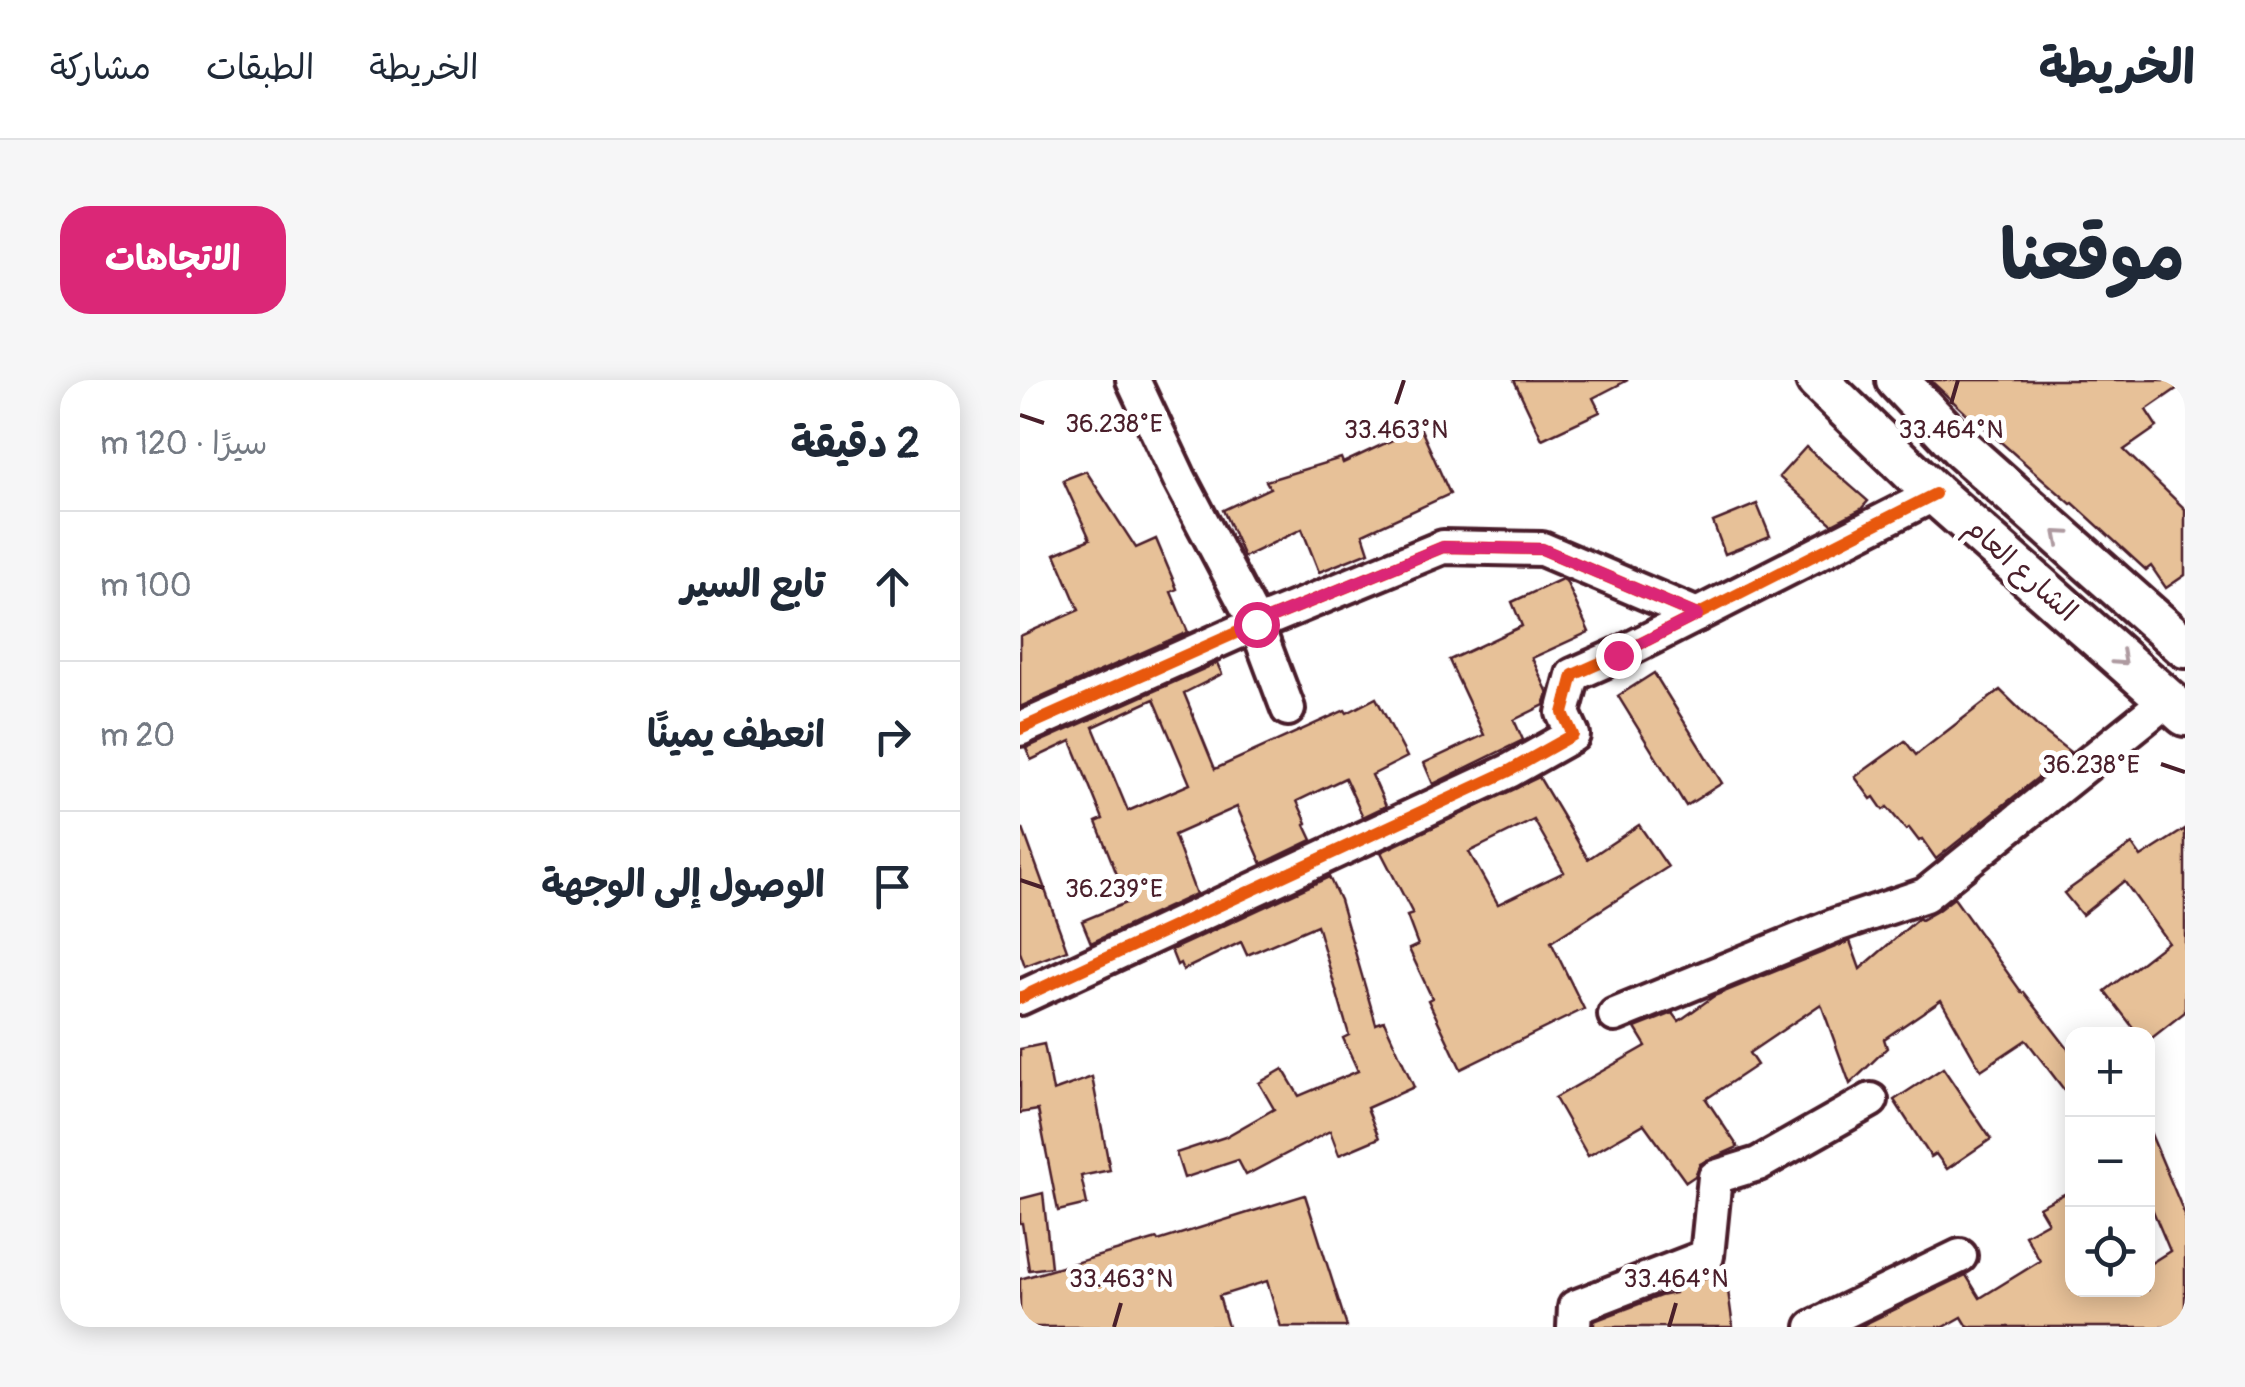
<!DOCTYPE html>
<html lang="ar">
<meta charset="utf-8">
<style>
body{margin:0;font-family:Pangolin,"Playpen Sans Arabic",sans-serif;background:#f6f6f7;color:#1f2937;direction:rtl}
.controls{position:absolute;right:30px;bottom:30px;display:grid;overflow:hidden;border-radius:20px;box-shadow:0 5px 25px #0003}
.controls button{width:90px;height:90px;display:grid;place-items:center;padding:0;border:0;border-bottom:2px solid #e0e1e3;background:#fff;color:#1f2937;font:50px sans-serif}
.stop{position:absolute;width:30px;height:30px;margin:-22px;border:8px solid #db2777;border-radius:50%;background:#fff}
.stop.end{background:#db2777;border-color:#fff;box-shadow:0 2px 10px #0008}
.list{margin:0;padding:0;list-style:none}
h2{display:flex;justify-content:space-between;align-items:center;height:130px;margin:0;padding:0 40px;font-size:42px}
h2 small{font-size:32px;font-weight:400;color:#747a83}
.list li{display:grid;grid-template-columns:65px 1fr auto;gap:30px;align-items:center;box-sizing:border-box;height:150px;padding:0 40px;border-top:2px solid #e0e1e3}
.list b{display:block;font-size:38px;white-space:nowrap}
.list em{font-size:32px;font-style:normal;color:#747a83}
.icon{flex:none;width:55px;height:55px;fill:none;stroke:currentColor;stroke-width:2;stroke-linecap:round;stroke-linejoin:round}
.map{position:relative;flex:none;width:1165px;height:947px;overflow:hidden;direction:ltr;border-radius:30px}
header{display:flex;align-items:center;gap:60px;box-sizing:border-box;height:140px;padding:0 50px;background:#fff;border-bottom:2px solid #e0e1e3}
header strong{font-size:48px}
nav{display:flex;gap:55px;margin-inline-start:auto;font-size:35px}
.intro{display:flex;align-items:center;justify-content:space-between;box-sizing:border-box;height:240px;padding:0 60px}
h1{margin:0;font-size:70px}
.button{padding:25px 45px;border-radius:30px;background:#db2777;color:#fff;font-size:35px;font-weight:700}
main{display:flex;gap:60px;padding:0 60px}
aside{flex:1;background:#fff;border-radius:30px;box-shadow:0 5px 25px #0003}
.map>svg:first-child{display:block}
.building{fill:#e7c198;stroke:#4a1f2b;stroke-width:2.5;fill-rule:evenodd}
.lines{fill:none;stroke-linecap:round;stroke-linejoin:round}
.minor-casing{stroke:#4a1f2b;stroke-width:40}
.major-casing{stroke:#4a1f2b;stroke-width:48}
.minor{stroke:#fff;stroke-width:32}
.major{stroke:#fff;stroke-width:40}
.cycleway-casing{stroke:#fff;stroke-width:19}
.cycleway{stroke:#e8590c;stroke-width:12}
.oneway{stroke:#ae9aa0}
.route{stroke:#db2777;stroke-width:12}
.ticks{fill:none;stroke:#4a1f2b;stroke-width:4}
.labels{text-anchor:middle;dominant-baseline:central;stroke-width:10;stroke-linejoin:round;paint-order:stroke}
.street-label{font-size:28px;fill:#4a1f2b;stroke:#fff}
.ticks-label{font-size:25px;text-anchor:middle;fill:#4a1f2b;stroke:#fff;stroke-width:10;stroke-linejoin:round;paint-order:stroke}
</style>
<header>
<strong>الخريطة</strong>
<nav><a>الخريطة</a><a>الطبقات</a><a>مشاركة</a></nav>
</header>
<div class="intro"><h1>موقعنا</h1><a class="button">الاتجاهات</a></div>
<main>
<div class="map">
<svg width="1165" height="947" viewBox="0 0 1165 947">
<rect width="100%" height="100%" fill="#fff"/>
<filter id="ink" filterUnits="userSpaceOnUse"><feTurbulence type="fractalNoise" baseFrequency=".01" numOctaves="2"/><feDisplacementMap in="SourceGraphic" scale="20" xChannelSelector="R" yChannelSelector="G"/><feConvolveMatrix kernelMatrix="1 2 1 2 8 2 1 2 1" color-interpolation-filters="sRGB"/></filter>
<g filter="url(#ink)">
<g class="building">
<path d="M494 0H608L573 18 580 32 522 59Z"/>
<path d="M910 0H1165V3L1126 30 1137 47 1104 70 1165 129V195L1146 208 1131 186 1126 190 1053 123 1051 124 957 41 955 42Z"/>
<path d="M400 47 430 114 343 154 349 172 299 192 282 149 224 177 203 130 250 108 246 101 321 78 323 83Z"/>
<path d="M786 67 848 121 841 129 812 144 759 97Z"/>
<path d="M66 91 116 168 136 159 157 209 151 212 168 252 0 327V256L59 230 35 174 70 159 43 100Z"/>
<path d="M737 124 750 156 705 174 693 142Z"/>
<path d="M542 199 546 201 569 252 512 278 528 313 524 325 494 340 503 360 413 404 404 383 464 355 429 280 502 246 492 222Z"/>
<path d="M197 283 202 294 164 313 195 389 325 330 327 333 356 318 387 377 352 395 366 426 343 437 325 398 277 421 287 443 285 445 292 460 242 484 217 427 154 455 176 514 71 563 62 541 108 522 76 442 83 439 51 361 11 380 6 368ZM134 319 170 404 108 431 73 347Z"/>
<path d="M634 293 702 403 666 426 598 316Z"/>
<path d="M980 310 1017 346 1050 372 916 479 902 459 899 461 889 448 886 450 867 427 863 430 854 417 851 419 835 397 885 361 896 375Z"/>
<path d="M519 397 568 479 619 445 648 487 531 562 564 629 441 689 408 620 412 618 389 569 398 565 387 536 393 534 361 472ZM514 440 544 492 478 524 449 472Z"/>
<path d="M3 449 47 570 5 586 0 572V450Z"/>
<path d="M1165 449V632L1128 661V654H1118L1085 611 1148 562 1104 501 1062 535 1044 513 1112 464 1121 477Z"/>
<path d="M309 497 320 520 356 644 364 641 394 707 347 728 359 758 319 775 310 751 226 795 218 780 164 798 156 773 205 757 254 729 239 703 263 689 279 716 338 691 323 658 329 655 297 545 227 575 221 562 163 590 160 583 157 585 151 570Z"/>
<path d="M934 518 1002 613 1004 612 1052 674V720L1006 660 961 690 921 620 864 659 867 668 830 704 801 624 729 673 737 685 686 719 718 767 680 784 675 796 666 802 624 744 568 776 535 718 626 666 615 648 653 633 659 641 694 616 830 561 840 589 899 538 901 540 917 531Z"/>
<path d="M24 664 33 711 72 697 90 790 61 796 67 824 38 831 18 730 0 733V669Z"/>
<path d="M923 688 971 759 927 789 916 774 911 777 874 720Z"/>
<path d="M1128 747 1165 835V937L1150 947H948L942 937 924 947H839L946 895 960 918 1020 881 1005 855 1028 842 1019 827 1052 810V910H1128V885L1150 871 1128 819Z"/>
<path d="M23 813 31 887 9 890 2 843H0V819Z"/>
<path d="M285 815 327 947H261L247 901 199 916 208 947H0V899L137 859 138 861Z"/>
<path d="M701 889H705L713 947H574V941L640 916 655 913V910L694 895Z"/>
</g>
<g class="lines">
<g class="minor-casing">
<g id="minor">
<path d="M113 0 160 100 236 244 268 329"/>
<path d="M0 349 236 244 423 167 522 169 677 235"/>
<path d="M0 618 489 391 553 355 543 333 553 295 598 275 915 114"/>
<path d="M595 635 816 545 905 515 1147 320"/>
<path d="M554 947 555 927 687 876 695 797 738 784 851 720"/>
<path d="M793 947 940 876"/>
</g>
</g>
<g class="major-casing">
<g id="major">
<path d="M797 0 915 114 1165 335"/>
<path d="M877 0 943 70 1165 267"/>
</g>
</g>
<use href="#minor" class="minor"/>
<use href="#major" class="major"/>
<g class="cycleway-casing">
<g id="cycleway">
<path d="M0 349 236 244 423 167 522 169 677 235"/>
<path d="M0 618 489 391 553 355 543 333 553 295 598 275 915 114"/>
</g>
</g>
<use href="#cycleway" class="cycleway"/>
</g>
<defs><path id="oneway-chevron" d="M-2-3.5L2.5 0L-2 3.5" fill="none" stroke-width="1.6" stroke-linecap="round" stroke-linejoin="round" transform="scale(2.5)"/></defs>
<g class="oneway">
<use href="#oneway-chevron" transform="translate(1040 156) rotate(-139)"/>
<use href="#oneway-chevron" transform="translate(1101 279) rotate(42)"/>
</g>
</g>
<g class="lines" filter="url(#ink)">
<path class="route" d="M236 244 423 167 522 169 677 235 598 275"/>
</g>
<path class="ticks" d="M376 24 384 0M931 24 938 0M0 35 24 43M1141 384 1165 392M0 500 24 508M94 947 101 923M649 947 656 923"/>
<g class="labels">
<g class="street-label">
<text transform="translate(1001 190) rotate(42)">الشارع العام</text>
</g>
</g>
<g class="ticks-label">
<text x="94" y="52">36.238°E</text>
<text x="376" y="58">33.463°N</text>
<text x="931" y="58">33.464°N</text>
<text x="1071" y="393">36.238°E</text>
<text x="94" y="517">36.239°E</text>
<text x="101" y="907">33.463°N</text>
<text x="656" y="907">33.464°N</text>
</g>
</svg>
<div class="controls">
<button>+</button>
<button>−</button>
<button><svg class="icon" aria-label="locate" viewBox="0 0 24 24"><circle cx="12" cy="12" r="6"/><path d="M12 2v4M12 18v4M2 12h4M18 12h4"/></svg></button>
</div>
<div class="stop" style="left:236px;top:244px"></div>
<div class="stop end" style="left:598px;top:275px"></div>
</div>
<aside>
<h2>2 دقيقة<small>سيرًا · 120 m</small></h2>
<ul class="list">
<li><svg class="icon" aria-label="ahead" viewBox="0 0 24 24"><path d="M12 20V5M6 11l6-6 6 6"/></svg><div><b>تابع السير</b></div><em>100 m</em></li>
<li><svg class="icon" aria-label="right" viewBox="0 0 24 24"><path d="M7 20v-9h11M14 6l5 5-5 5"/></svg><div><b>انعطف يمينًا</b></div><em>20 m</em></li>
<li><svg class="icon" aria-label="arrive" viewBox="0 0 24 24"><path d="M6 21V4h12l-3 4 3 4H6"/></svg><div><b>الوصول إلى الوجهة</b></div></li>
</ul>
</aside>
</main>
